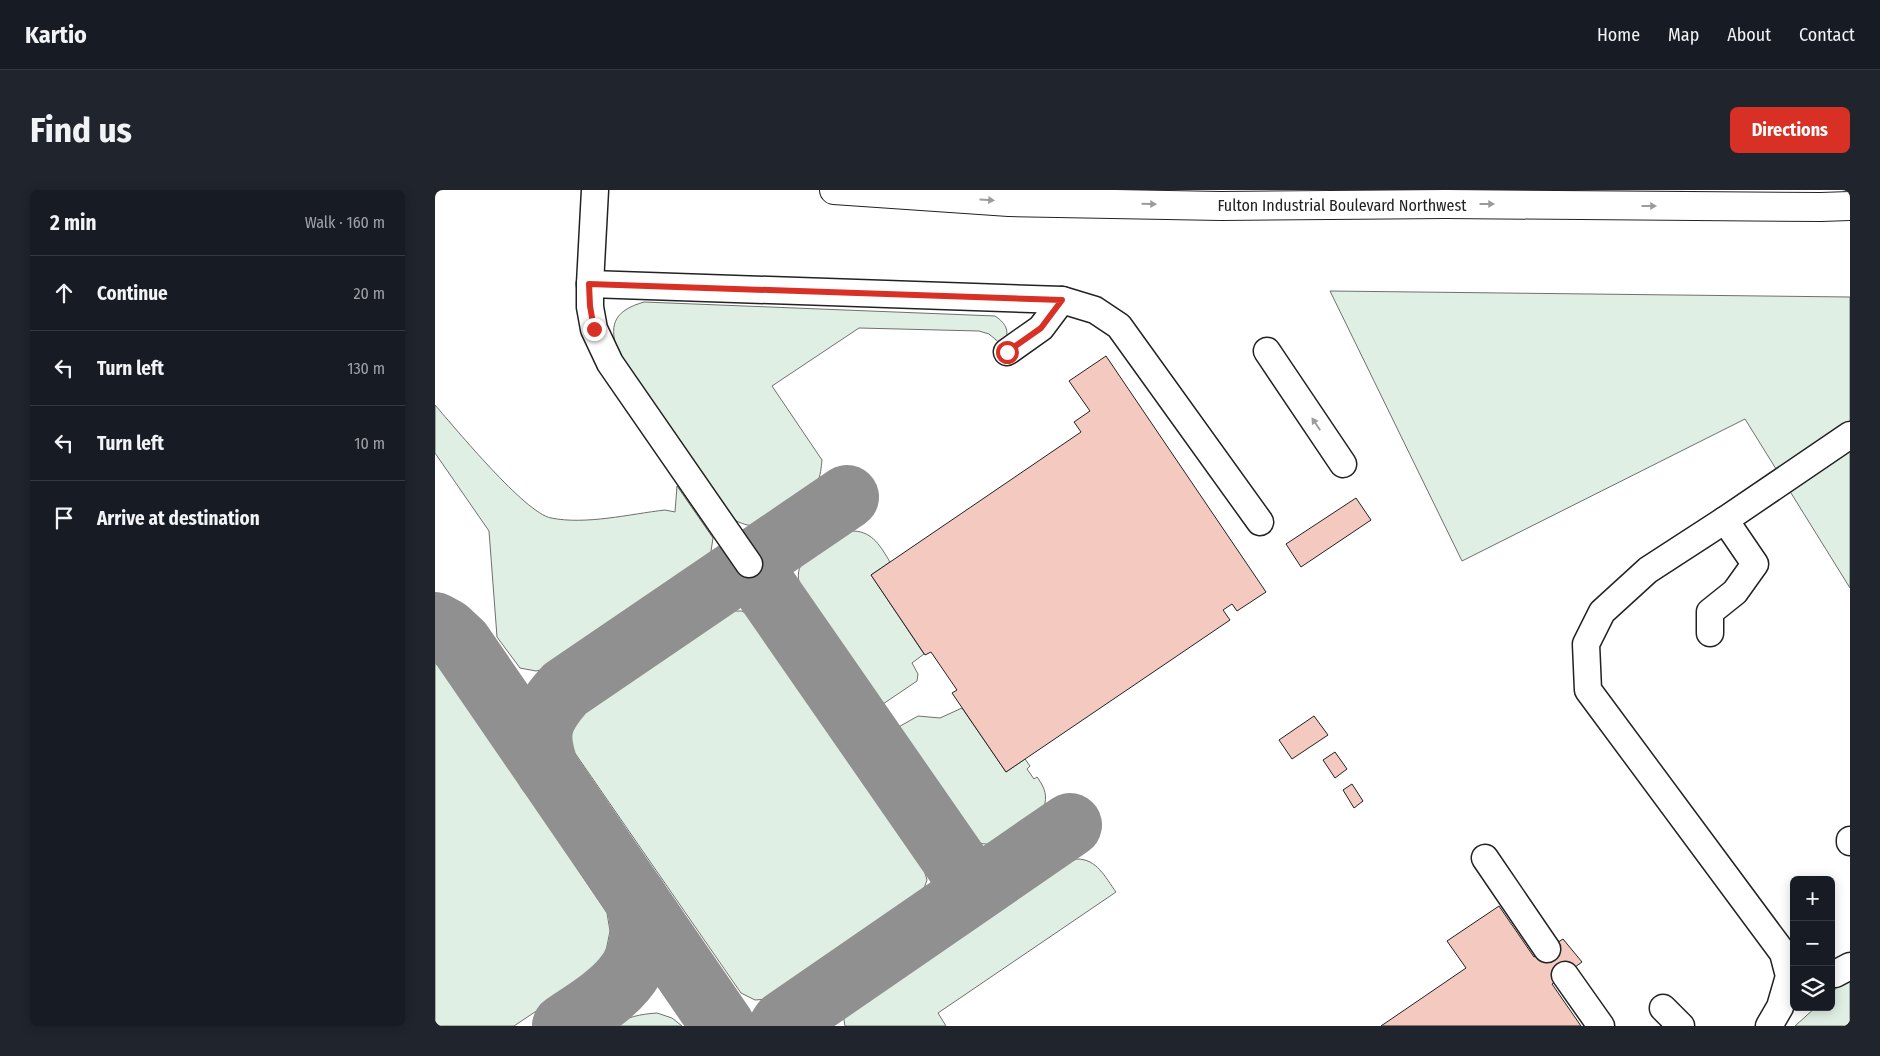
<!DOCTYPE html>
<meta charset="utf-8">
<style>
body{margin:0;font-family:"Fira Sans Condensed",sans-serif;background:#20242c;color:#f1f3f6}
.controls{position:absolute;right:15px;bottom:15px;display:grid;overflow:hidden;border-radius:8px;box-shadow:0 2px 12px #0003}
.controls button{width:45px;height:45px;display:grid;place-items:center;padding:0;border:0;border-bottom:1px solid #363941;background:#171b24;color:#f1f3f6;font:25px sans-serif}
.stop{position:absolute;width:15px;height:15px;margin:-11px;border:4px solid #d93025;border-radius:50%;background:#fff}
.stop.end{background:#d93025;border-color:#fff;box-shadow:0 1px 5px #0008}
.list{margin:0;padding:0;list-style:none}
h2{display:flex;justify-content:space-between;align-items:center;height:65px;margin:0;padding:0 20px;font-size:21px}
h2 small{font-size:16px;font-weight:400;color:#9ea1a6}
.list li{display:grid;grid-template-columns:32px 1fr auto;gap:15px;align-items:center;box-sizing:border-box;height:75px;padding:0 20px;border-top:1px solid #363941}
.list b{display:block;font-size:19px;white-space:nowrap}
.list em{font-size:16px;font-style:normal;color:#9ea1a6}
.icon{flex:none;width:28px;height:28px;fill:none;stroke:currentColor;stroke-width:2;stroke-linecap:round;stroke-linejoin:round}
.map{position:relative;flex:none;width:1415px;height:836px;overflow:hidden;border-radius:8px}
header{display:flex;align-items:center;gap:30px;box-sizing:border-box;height:70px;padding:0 25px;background:#171b24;border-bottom:1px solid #363941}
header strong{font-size:24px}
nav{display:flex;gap:28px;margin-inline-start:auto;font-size:18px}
.intro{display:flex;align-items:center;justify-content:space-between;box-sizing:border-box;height:120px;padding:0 30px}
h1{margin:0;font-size:35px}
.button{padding:12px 22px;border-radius:8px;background:#d93025;color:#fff;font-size:18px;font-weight:700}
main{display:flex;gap:30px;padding:0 30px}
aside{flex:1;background:#171b24;border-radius:8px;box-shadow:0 2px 12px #0003}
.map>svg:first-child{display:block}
.green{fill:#e0efe3;stroke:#6f6f6f}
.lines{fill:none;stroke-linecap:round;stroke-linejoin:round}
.taxiway{stroke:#909090;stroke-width:64}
.building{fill:#f3c9c0;stroke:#222}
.minor-casing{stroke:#222;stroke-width:29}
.major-casing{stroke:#222;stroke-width:30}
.minor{stroke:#fff;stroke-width:26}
.major{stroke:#fff;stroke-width:28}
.oneway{fill:#9c9c9c}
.route{stroke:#d93025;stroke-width:6}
.labels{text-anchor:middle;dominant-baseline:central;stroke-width:4;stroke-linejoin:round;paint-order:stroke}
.street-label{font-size:16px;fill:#222;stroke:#fff}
</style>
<header>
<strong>Kartio</strong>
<nav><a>Home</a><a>Map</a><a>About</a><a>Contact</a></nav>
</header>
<div class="intro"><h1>Find us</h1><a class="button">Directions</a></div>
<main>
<aside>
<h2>2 min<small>Walk · 160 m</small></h2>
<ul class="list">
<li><svg class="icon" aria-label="ahead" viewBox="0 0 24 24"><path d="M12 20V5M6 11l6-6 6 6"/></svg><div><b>Continue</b></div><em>20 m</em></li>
<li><svg class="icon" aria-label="left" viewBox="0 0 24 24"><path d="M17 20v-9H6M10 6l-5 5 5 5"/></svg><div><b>Turn left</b></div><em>130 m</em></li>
<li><svg class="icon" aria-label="left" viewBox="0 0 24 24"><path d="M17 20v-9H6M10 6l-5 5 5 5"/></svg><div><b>Turn left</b></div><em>10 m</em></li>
<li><svg class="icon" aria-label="arrive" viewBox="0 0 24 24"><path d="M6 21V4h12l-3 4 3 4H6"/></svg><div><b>Arrive at destination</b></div></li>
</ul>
</aside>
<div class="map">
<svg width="1415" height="836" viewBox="0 0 1415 836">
<rect width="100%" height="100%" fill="#fff"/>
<g class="green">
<path d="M895 101 1415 107V398L1310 229 1027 371Z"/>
<path d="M209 112 560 126C572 134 576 143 567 155L554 144 544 141 424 138 337 196 387 270C386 277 386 286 382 292 377 300 331 333 323 335 313 337 306 333 297 329L182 159C173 132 182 120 209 112Z"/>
<path d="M0 215C21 239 90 323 116 328 151 335 195 324 230 320L240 322 242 296 278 348 275 368 115 478 101 481 85 478 62 447 54 341 0 263Z"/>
<path d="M419 341C438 342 446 357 455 372L436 385 489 464 477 473 483 484 482 491 448 514 442 513 367 402C364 393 361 384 366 375 373 363 406 343 419 341Z"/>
<path d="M290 421H307L321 430 488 676 492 690 487 704 334 809 320 810 306 803 135 556 134 539 144 522Z"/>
<path d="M0 473 13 486 172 723 175 741 171 761 158 783 79 836H0Z"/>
<path d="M527 518 571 582 590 569 595 576 592 579 599 589 602 587C608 595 612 603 610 613 607 628 566 655 551 654 543 654 537 649 531 643L460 539 483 526 505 528Z"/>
<path d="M642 669C662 669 670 687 681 702L503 823 511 836H410L408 824 629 673Z"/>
<path d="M1415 786V836H1360L1381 817H1396V803Z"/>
<path d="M222 823 237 828 247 836H177C191 827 206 824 222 823Z"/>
</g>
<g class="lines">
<g class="taxiway">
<path d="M314 374 540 700"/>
<path d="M0 434 11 440 26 454 288 836"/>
<path d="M113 581C99 543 104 528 130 499L412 307"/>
<path d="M129 836C167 810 213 786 206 731 206 724 203 716 201 709"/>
<path d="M346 836 349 832 635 635"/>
</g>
</g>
<g class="building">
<path d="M671 166 831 402 802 421 797 414 788 420 795 430 571 582 517 503 522 500 496 462 490 465 436 385 646 242 639 232 655 221 634 191Z"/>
<path d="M921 308 936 330 866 377 851 354Z"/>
<path d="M879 526 893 545 857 569 844 550Z"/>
<path d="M900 562 912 579 900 588 888 570Z"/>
<path d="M917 594 928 611 919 618 908 600Z"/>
<path d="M1064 716 1099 767 1128 749 1147 772 1117 794 1146 836H946L1031 778 1012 751Z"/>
</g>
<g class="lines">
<g class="minor-casing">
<g id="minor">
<path d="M160 0 155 94V117L159 139 175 173 314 374"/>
<path d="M155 94 627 110 660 120 684 136 825 332"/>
<path d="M832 161 908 274"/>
<path d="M572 162 606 138 627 110"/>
<path d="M1290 330 1213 380 1167 422 1151 454 1153 500 1348 763 1354 786 1345 817 1334 836"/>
<path d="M1275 443V422L1300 402 1320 374 1290 330 1415 245"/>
<path d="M1415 650V652"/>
<path d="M1050 668 1112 759"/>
<path d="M1396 784H1400L1415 776"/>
<path d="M1130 785 1166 836"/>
<path d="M1228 818 1246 836"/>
</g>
</g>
<g class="major-casing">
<path id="major" d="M399 0 574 12 786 16 1011 14 1386 17 1415 16"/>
</g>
<use href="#minor" class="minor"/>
<use href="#major" class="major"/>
</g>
<defs><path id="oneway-solid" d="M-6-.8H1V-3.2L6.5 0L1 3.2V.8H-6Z" transform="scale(1.25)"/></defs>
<g class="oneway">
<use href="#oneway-solid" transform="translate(552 10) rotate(4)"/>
<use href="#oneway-solid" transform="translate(714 14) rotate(1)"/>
<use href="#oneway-solid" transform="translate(1052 14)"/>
<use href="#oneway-solid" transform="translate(1214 16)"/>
<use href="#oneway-solid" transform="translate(881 234) rotate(-124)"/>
</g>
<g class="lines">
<path class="route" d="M159 139 155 116 154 94 627 110 606 138 572 162"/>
</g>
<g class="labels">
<g class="street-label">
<text x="907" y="15">Fulton Industrial Boulevard Northwest</text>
</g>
</g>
</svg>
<div class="controls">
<button>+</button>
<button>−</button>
<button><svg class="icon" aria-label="layers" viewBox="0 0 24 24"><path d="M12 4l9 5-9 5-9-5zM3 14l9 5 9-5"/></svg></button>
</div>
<div class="stop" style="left:572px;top:162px"></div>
<div class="stop end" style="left:159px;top:139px"></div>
</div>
</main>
